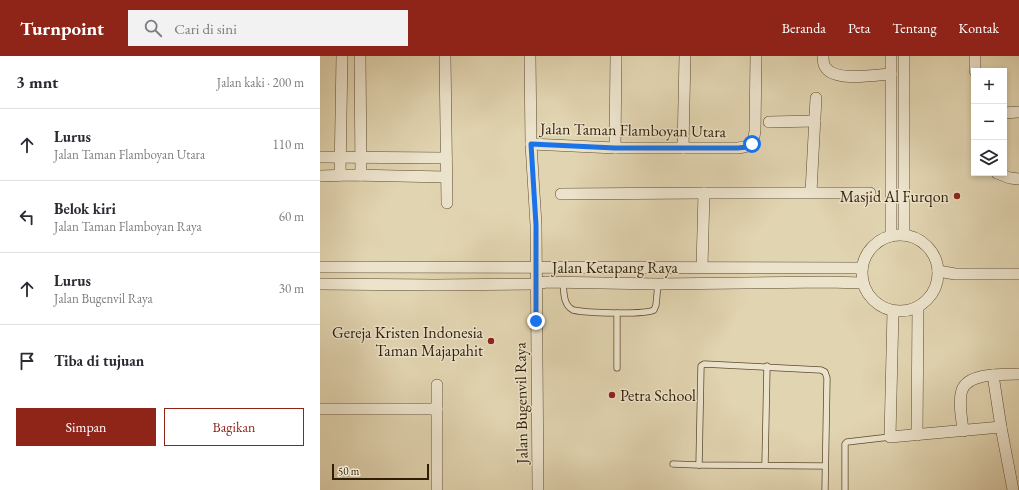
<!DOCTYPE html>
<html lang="id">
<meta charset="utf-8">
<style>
body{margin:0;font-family:"EB Garamond",serif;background:#f2f2f3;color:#2b2b33}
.controls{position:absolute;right:12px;top:12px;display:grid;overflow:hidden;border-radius:0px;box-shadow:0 2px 6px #0003}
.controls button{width:36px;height:36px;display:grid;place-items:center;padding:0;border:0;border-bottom:1px solid #e1e1e2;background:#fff;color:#2b2b33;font:20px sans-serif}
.scale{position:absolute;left:12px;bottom:10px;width:97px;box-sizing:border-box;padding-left:4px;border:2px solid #2f1d04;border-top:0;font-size:11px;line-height:14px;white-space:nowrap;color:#2f1d04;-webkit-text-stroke:3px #ece3cc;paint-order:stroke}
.stop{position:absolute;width:12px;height:12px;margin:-9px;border:3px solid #1a73e8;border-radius:50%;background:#fff}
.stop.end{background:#1a73e8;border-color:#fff;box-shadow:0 1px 4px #0008}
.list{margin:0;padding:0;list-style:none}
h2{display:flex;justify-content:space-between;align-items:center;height:52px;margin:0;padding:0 16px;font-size:17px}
h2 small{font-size:13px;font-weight:400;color:#7c7c81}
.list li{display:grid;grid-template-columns:26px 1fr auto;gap:12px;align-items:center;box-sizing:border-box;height:72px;padding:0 16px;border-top:1px solid #e1e1e2}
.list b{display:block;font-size:15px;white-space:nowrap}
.list p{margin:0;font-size:13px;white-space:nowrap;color:#7c7c81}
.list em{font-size:13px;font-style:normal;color:#7c7c81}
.actions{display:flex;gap:8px;padding:12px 16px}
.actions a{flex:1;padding:9px 0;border:1px solid #8f2418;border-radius:0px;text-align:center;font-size:14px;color:#8f2418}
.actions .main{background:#8f2418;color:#fff}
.icon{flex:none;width:22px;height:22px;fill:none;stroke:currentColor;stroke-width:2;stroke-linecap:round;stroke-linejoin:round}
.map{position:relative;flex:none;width:699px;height:434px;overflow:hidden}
header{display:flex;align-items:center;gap:24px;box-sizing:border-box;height:56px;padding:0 20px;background:#8f2418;color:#fff}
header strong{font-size:19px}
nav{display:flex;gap:22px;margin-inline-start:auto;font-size:14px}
.search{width:280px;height:36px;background:#f2f2f3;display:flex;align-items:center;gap:10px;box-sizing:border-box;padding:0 14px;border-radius:0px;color:#7c7c81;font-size:15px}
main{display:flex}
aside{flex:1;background:#fff}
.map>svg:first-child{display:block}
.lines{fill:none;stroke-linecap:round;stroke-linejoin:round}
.lane-casing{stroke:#5c4b2f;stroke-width:7}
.street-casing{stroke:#5c4b2f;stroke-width:12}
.lane{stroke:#ece3cc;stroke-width:5.5}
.street{stroke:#ece3cc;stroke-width:11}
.route{stroke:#1a73e8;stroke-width:5}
.poi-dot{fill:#8f2418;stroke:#ece3cc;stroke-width:1.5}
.labels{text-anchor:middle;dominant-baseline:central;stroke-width:3;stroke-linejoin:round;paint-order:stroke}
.street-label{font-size:16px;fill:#2f1d04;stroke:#ece3cc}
.poi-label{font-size:16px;fill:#2f1d04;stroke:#ece3cc;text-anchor:end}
</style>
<header>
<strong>Turnpoint</strong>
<div class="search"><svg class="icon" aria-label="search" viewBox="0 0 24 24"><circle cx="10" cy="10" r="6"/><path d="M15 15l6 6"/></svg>Cari di sini</div>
<nav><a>Beranda</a><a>Peta</a><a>Tentang</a><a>Kontak</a></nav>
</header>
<main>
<aside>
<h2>3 mnt<small>Jalan kaki · 200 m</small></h2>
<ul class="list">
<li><svg class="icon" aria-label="ahead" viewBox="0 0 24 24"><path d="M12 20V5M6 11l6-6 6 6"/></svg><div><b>Lurus</b><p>Jalan Taman Flamboyan Utara</p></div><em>110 m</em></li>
<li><svg class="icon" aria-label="left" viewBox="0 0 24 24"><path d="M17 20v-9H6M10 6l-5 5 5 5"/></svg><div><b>Belok kiri</b><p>Jalan Taman Flamboyan Raya</p></div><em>60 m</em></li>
<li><svg class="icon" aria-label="ahead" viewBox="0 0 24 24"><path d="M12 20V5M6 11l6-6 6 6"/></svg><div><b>Lurus</b><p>Jalan Bugenvil Raya</p></div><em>30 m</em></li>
<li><svg class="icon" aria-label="arrive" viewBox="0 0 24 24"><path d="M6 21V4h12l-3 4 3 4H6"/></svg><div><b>Tiba di tujuan</b></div></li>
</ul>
<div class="actions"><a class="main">Simpan</a><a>Bagikan</a></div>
</aside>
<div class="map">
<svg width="699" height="434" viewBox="0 0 699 434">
<rect width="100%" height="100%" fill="#e1d4b0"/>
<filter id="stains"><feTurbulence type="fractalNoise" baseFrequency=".005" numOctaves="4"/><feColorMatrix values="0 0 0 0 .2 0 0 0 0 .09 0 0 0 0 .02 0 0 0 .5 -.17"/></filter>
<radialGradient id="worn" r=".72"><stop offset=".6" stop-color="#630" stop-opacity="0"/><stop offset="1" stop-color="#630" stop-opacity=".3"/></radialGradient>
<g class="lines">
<g class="lane-casing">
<g id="lane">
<path d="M243 226C244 236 243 249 253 254 266 257 324 259 334 254L336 249 338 228"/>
<path d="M297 312V257"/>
<path d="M353 408 379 409"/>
<path d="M445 409 447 310"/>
<path d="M505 434 507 322 505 316 501 314 384 308 381 310 379 409 505 410"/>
<path d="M525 434V388L527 386 570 381"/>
</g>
</g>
<g class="street-casing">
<g id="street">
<path d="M40 0 41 119"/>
<path d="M125 0 127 147"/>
<path d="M210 0 211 88 216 169 218 434"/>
<path d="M503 0C503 4 503 9 506 12 516 26 556 19 571 18"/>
<path d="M584 0V179"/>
<path d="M655 0V15"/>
<path d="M684 57 699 56"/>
<path d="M449 66 495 65"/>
<path d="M211 88 295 92H418C432 90 433 89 435 75L436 0"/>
<path d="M295 92 296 0"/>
<path d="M363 92 365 0"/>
<path d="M0 101 126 102"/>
<path d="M677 117 690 122 699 123"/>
<path d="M20 119 22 0"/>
<path d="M0 120 31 119 126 121"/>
<path d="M491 136 496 42"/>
<path d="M241 138 384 137"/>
<circle cx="580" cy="217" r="38"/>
<path d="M571 180V0"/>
<path d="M0 211 542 212"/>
<path d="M382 211 384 137H550"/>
<path d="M618 215 635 218H699"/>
<path d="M0 228 114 229 216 228 226 226 338 228 507 226 543 227"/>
<path d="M573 255 570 381 681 371 693 434"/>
<path d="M673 319 681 371"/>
<path d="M0 353H117"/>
<path d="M643 375C642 363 638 346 642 334 649 316 683 319 699 318"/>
<path d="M597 379 598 251"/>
<path d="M117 434V329"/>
</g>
</g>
<use href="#lane" class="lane"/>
<use href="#street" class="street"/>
</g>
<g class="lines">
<path class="route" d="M216 265V169L211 88 295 92H418L427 91 432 88"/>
</g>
<g class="poi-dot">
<circle cx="637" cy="140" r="4"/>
<circle cx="171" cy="285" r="4"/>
<circle cx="292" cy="339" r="4"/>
</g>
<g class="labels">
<g class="street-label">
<text transform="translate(313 74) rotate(1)">Jalan Taman Flamboyan Utara</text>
<text x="295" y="211">Jalan Ketapang Raya</text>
<text transform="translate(201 347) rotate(-91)">Jalan Bugenvil Raya</text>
</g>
<g class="poi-label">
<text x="629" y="140">Masjid Al Furqon</text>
<text x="163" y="276">Gereja Kristen Indonesia<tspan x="163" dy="18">Taman Majapahit</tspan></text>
<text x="300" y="339" text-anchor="start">Petra School</text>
</g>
</g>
<rect width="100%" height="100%" filter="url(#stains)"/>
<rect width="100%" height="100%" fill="url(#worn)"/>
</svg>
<div class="controls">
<button>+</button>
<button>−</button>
<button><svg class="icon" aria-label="layers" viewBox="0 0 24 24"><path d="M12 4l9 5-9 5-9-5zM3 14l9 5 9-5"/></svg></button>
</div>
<div class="scale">50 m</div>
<div class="stop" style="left:432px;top:88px"></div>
<div class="stop end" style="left:216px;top:265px"></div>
</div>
</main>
